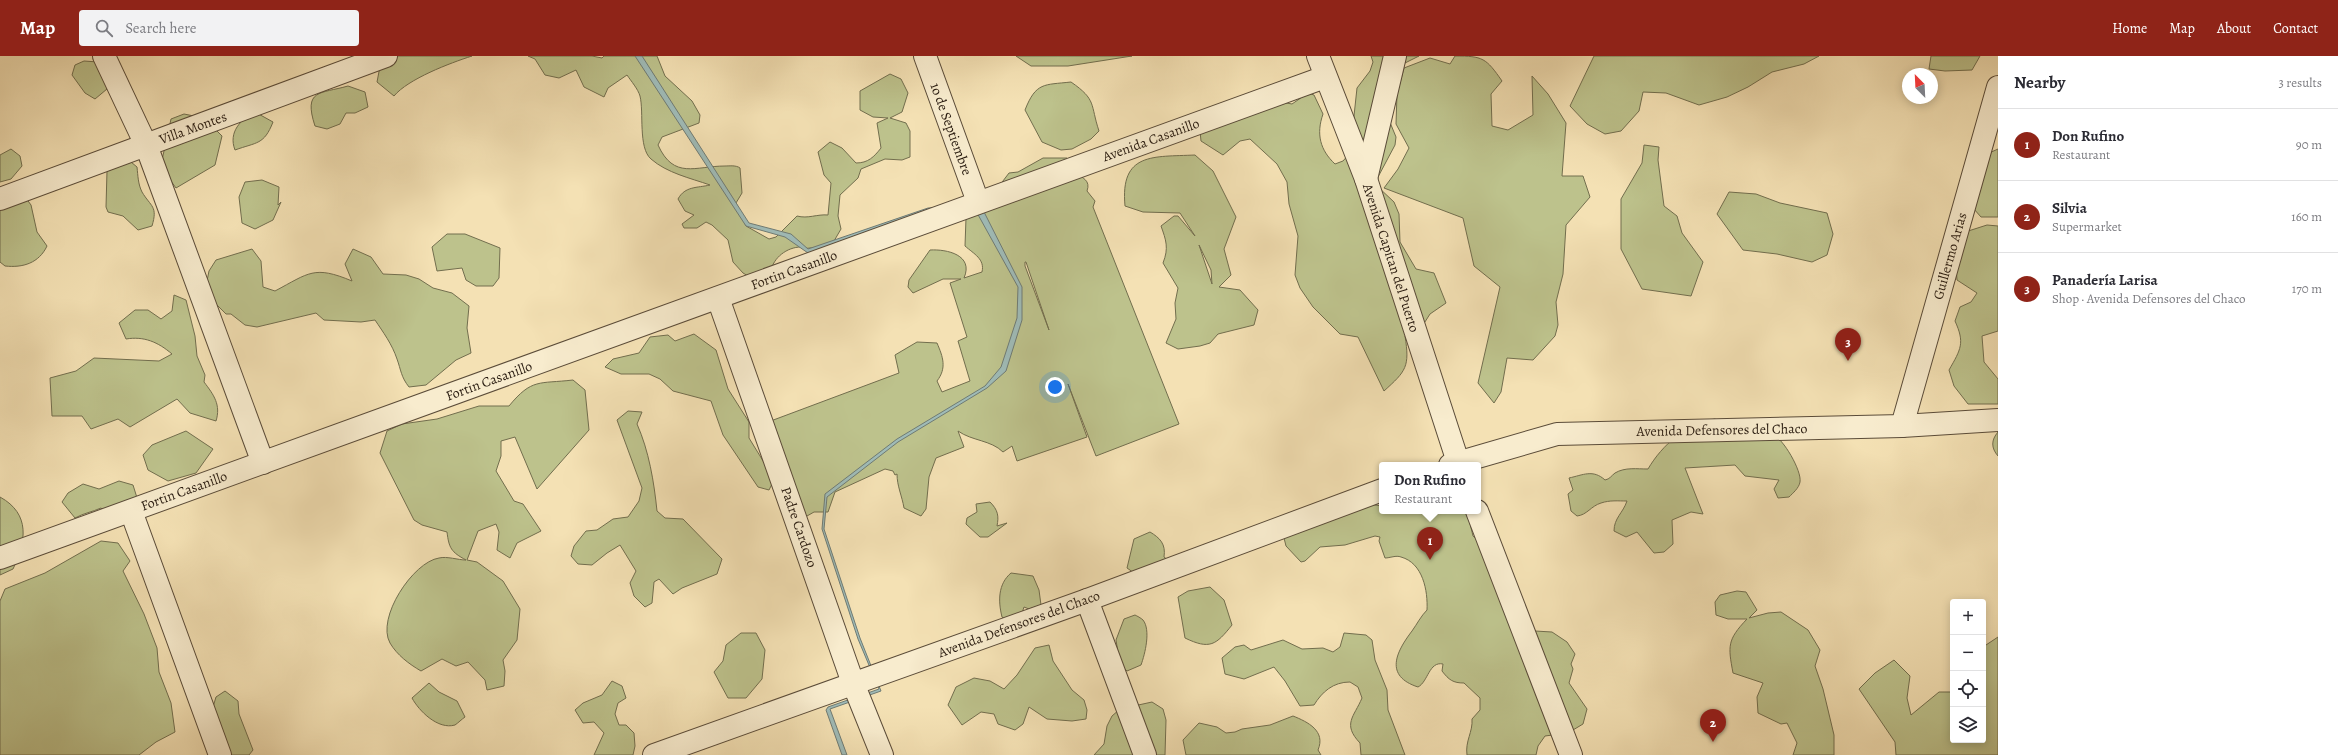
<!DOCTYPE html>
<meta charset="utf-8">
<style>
body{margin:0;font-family:Alegreya,serif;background:#f2f2f3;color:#2b2b33}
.controls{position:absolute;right:12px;bottom:12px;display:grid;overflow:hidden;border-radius:4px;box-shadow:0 2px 10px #0003}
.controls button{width:36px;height:36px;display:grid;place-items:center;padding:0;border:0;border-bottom:1px solid #e1e1e2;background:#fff;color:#2b2b33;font:20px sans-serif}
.compass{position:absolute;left:1902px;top:12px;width:36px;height:36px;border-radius:50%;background:#fff;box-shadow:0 2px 10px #0003;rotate:336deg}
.you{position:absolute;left:1055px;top:331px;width:14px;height:14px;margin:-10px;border:3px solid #fff;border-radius:50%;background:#1a73e8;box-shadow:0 0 0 6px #1a73e833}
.badge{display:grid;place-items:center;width:26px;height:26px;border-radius:50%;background:#8f2418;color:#fff;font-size:13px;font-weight:700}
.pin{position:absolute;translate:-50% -33px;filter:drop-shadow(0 1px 2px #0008)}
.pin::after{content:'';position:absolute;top:21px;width:14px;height:12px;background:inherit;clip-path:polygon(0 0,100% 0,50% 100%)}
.popup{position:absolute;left:1379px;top:406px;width:102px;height:52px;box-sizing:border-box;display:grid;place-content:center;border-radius:4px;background:#fff;filter:drop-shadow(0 1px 3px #0005);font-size:13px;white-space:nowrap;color:#7c7c81}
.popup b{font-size:15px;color:#2b2b33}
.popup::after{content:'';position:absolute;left:50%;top:100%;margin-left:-8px;border:8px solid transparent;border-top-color:#fff}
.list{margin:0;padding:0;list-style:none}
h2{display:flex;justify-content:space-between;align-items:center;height:52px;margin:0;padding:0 16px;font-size:17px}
h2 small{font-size:13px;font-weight:400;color:#7c7c81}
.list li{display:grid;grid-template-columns:26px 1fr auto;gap:12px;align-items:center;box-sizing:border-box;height:72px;padding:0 16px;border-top:1px solid #e1e1e2}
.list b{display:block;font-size:15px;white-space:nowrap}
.list p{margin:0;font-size:13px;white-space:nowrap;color:#7c7c81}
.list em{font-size:13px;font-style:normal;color:#7c7c81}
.icon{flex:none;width:22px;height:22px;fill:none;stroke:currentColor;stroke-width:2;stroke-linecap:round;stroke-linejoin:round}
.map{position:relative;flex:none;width:1998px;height:699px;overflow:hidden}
header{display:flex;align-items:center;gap:24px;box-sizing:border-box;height:56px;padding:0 20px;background:#8f2418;color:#fff}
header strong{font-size:19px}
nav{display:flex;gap:22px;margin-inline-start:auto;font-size:14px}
.search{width:280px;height:36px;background:#f2f2f3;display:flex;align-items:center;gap:10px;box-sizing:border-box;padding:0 14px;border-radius:4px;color:#7c7c81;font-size:15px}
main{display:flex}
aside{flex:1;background:#fff}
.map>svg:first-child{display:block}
.green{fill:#bdc28c;stroke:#726e4e;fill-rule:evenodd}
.water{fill:#9fbbb7;stroke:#6f7b74}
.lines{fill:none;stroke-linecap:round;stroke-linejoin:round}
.minor-casing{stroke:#5b4c39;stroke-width:24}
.minor{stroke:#f8ecce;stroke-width:22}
.labels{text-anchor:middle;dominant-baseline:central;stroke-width:3;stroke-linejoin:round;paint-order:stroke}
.street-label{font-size:14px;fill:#281b10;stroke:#f8ecce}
</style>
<header>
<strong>Map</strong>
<div class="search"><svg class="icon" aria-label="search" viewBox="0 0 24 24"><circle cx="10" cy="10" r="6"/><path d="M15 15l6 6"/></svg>Search here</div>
<nav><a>Home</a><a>Map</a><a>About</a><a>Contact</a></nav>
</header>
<main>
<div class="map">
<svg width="1998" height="699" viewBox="0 0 1998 699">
<rect width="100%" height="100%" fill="#f4e1b4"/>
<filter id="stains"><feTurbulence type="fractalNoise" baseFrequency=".005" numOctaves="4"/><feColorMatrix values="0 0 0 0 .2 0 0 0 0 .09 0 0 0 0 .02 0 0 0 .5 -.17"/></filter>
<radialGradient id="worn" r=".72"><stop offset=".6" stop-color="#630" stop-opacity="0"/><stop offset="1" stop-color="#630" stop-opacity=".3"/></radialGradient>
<g class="green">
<path d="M382 0H472C450 7 408 23 394 40L377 26Z"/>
<path d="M528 0H592L602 2 604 0H657L665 20 692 45 700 59 699 67 662 81 658 89C674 124 695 110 725 110 730 110 736 109 740 112L742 137 736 147 746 170 769 183 776 181 797 160C808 163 817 158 828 159L831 127 824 119 818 96 830 86 842 92 856 107C868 107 874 101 881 92L877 67 888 62 873 61 860 54V35L890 18 901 23 908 37 902 56 890 62 906 67 910 75V101L902 104 885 103 861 113 858 122 840 139 838 160 841 173 834 185C826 188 818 192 810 192 807 193 804 191 801 191 787 191 773 202 771 215L755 224 743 217 733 206 728 184 712 169 706 166 697 172H684L682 168 694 159 685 155 678 143C685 130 697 132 710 129 690 122 667 117 651 103 638 92 644 56 640 40 638 33 631 25 627 19L608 32 604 41 584 31 576 14 559 22 545 19 535 3Z"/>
<path d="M1016 0H1132L1068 10H1031Z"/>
<path d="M1371 0H1419L1401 9 1389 64 1396 81 1395 89 1378 121 1377 130 1394 146 1399 158 1400 186 1416 213 1434 217 1446 247 1430 258 1423 269 1414 272 1405 280C1410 311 1406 315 1384 335L1358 281 1340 278 1313 251 1300 232 1295 219 1298 180 1289 148 1287 126 1277 108 1250 83 1240 85 1223 99 1201 85 1200 75 1281 46 1292 48 1308 37 1314 39 1323 58C1316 78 1320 94 1335 108L1343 105 1350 97 1357 32 1370 15 1373 6Z"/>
<path d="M1455 0C1483 0 1486 2 1502 25L1491 38 1492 70 1508 74 1533 59 1532 20 1548 38 1566 67 1562 120H1583L1590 141 1566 169 1563 218 1556 246 1558 269 1555 280 1533 304 1507 302 1501 336 1494 347 1478 327 1500 231 1474 210 1463 162 1384 132 1398 113 1409 92 1396 68 1397 38 1404 12 1430 2 1450 8Z"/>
<path d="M1594 0H1819L1804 8 1772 16 1748 31 1727 41 1699 49 1666 37 1643 36 1639 55 1621 75 1605 78 1587 68 1570 50Z"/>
<path d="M1931 0H1980L1972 14 1945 15 1929 13Z"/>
<path d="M84 5 98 6 106 18 107 33 95 43 85 37 72 19 75 9Z"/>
<path d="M1071 26C1097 44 1090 48 1099 75L1091 83 1072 93 1061 94 1042 86 1025 54C1036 26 1044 29 1071 26Z"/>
<path d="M348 30 365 36 368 51 355 57H346L340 68 327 73 315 70C303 33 320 38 348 30Z"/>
<path d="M255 56 273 66C264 89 257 86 235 94 228 76 241 63 255 56Z"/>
<path d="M184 58 204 62 222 80 215 109 176 132 165 117 162 104 171 63Z"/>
<path d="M1644 89 1659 91 1658 104 1664 150 1677 160 1682 177 1703 206 1691 240 1642 233 1621 193V143L1642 107Z"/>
<path d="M11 93 20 100 22 110 11 123 0 126V99Z"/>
<path d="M1998 93V161H1981L1966 144 1978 102Z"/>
<path d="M1195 99 1213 115 1236 161 1224 193 1231 219 1219 231 1240 234 1258 254 1254 269 1218 278 1210 287 1200 290 1178 293 1166 287 1176 263 1175 247 1178 232 1163 207C1169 192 1166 184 1161 170L1174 160H1178L1195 180 1180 157 1143 156 1125 150C1120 96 1153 101 1195 99ZM1199 189 1211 214 1212 228Z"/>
<path d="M1043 102H1067C1070 107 1072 113 1076 117 1082 122 1091 124 1087 135L1095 145 1093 151 1179 368 1096 400 1068 328 1087 381 1017 405 1012 390 1003 396C991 384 972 385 958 375L964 391 936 402 929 421 926 453 921 460 904 452C902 440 897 430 897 418L895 419 893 415 885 413 835 436 828 456H814L807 460 797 455 768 366 899 317 895 299 917 286 937 287C943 301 947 312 937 325L942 336 970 325 958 285 967 281 950 227 961 223H943L913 237 908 231 909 224 930 194C947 193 974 199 964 222L982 216C985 203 974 198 965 190L966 162 984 150 1009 117 1018 116ZM1025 206H1026L1049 274 1025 210Z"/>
<path d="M131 106 137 111C138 120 138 128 142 136 151 151 158 150 152 170L138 174 123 160 108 156 106 151 107 115Z"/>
<path d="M262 124 279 131 278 149 281 146 273 164 255 173 242 167 239 141 245 126Z"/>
<path d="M1729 136 1756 138 1780 147 1827 157 1833 178 1827 199 1812 206 1777 198 1743 194 1717 158Z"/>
<path d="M23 138 31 149 37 176 47 190C39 207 23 212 5 210L0 206V152Z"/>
<path d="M1987 169 1998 170V275L1982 280 1984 306 1998 323V348H1968L1954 330 1949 314C1961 293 1965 287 1955 265L1960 251 1971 246 1977 237 1957 224 1956 211 1962 177Z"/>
<path d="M447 178H465L500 192 499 222 493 230H476L466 224 462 212 437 215 432 191Z"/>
<path d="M252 193 261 205 263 231 275 235C309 217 314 209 352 225L345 208 353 193 371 201 383 218 406 219 419 223 433 232 452 237 469 250 467 272 471 297 456 304 426 329 409 331C401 321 401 314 397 303 392 288 383 276 375 264L361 266 324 264 316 257 257 271 245 269 231 258H226L216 248 206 230 209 215 216 204Z"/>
<path d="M174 239 186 244 195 280 197 300 205 319 204 326C214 339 221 349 216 365L190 357 177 343 130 371 118 363 91 373 82 360H52L50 322 76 315 94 302 159 305 172 298C158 286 144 280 126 283L119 267 135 254H148L161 263 172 255Z"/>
<path d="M694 278 716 294 728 333 749 366V382L768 413 773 426 769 434 758 431 723 379 711 345 673 335 660 323 649 318H621L605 311 613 303 639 297 650 281 668 279 675 285Z"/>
<path d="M573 324 585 334 589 374 537 433 515 381 501 385V400L496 415 514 445 523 448 541 475 517 487 510 502 497 494 499 476 496 468 478 475 467 504 477 506 503 525 520 553 517 584 503 604 505 615 504 630 487 634 485 624 468 606 456 610 442 603 421 615C409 608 397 599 390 587 376 562 413 506 439 502 447 500 458 504 466 504 451 496 449 492 447 476L422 469 414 464 380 397 387 375 402 368 437 363 479 350H509C532 322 539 328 573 324Z"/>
<path d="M628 355 642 356 637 368C649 395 654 426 657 455L665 462 683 463 722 503 717 518 682 532 673 538 659 523 654 526 652 547 645 551 634 540 630 527 636 515 620 489 607 497 592 509 578 508 571 500 574 490 586 475 597 474 613 463 628 461 639 445 642 432 617 364Z"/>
<path d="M1715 363 1721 367C1738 371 1757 373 1773 379 1783 382 1802 415 1800 426 1799 432 1793 437 1789 441L1778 442 1774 433 1779 424 1745 420 1735 409 1685 412 1703 458 1691 456 1672 464 1673 488 1664 496 1654 497 1637 476 1626 481 1614 475C1614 462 1623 457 1627 445 1618 445 1610 444 1601 447 1591 450 1587 459 1577 460L1571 455 1568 438 1573 434 1569 422C1583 419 1593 413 1605 424 1610 423 1611 420 1615 417 1625 411 1637 413 1648 413 1662 389 1687 367 1715 363Z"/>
<path d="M186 375 213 393 196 417 168 425 148 414 143 399 152 389Z"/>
<path d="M1998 376V400C1991 392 1991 384 1998 376Z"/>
<path d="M119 425 133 429 138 445 111 461 101 452C92 456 84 457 75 462L62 446 68 437 83 428 99 433Z"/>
<path d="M0 441C31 458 26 486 13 513L0 519Z"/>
<path d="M990 446C998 454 999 460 997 470L1007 467 988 481H980L966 468 967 462 977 456 976 448Z"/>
<path d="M1369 448 1382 450V455H1467L1473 480 1483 489 1502 533 1501 548 1535 575 1552 576 1567 586 1575 598 1571 608 1573 613 1569 627 1587 653 1583 668 1568 677 1545 680 1538 690 1536 699H1467C1465 685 1473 676 1472 663L1480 654V642L1464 627C1453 627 1449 624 1442 615L1443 608C1429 605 1428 626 1418 631 1384 620 1396 596 1412 575 1417 568 1421 560 1427 554 1428 535 1423 507 1401 501 1396 499 1390 502 1385 502L1379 485 1380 481 1375 480 1345 489 1320 491 1305 505 1301 506 1286 490 1283 478Z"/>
<path d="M1150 476C1160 482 1166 488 1164 501L1169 505 1137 519 1127 512 1134 483Z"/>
<path d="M101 485 118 487 130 505 123 515 144 558 157 592 159 616 171 647 175 676 156 686 139 699H0V545L5 533 45 517Z"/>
<path d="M1011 517 1033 520 1039 534 1041 549 1029 553 1024 551 1021 560 1005 563 1002 561C998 545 998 528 1011 517Z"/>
<path d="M1210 531 1224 544 1232 569C1216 589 1210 594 1185 582L1178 541 1188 535Z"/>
<path d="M1737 535 1746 536 1757 554 1749 562 1768 557 1781 556 1808 574 1820 594 1815 610 1823 633 1834 679V699H1793L1797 687 1787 667 1781 668 1758 657 1757 641 1763 627 1733 617C1728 590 1727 584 1747 563H1728L1716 559 1715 546 1720 539Z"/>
<path d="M1135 559C1137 560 1141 562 1143 564 1151 574 1145 598 1141 609L1127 615 1120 609 1116 584 1124 563Z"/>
<path d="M741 577H756L765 594 762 623 746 642H728L714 616 723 605 726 589Z"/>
<path d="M1344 577 1366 579 1372 584 1375 604 1387 634 1388 654 1405 699H1361L1360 687C1342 668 1354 661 1362 642L1358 631 1350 626C1333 626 1322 636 1314 649L1300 650 1285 625 1274 611 1244 623 1225 618 1222 602 1235 591 1244 589 1251 594 1283 584 1302 593 1323 592 1333 596 1340 591Z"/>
<path d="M1998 581V699H1896L1895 686 1859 633 1875 617 1894 604 1910 620 1907 642 1911 659 1939 636H1953V684H1983V591Z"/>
<path d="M1049 589 1053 605 1072 634 1084 644 1087 654 1086 663 1072 665 1047 663 1029 651 1023 668 1015 674 998 668 994 658 981 656 962 669 948 649 956 631 974 622 990 625 1004 633 1017 619 1035 592Z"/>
<path d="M612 625 622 630 626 642 618 647 615 658 619 669H626L634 677 635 690 633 699H594L604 677 594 666 583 667 575 654 583 647 602 639Z"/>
<path d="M429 627 439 636 457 645 465 661C462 663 458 667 455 669 438 674 419 655 412 642Z"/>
<path d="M225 635 238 645 239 658 253 694 249 699H230L213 651 216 641Z"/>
<path d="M1152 646 1163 653 1166 664 1165 699H1094L1104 688 1107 670 1112 660 1120 653Z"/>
<path d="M1293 660C1308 666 1326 675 1318 694L1321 699H1186L1183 684 1199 667 1217 671 1226 677 1235 676 1242 673 1270 669Z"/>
</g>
<path class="water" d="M635 0H642L749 167 791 178 808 193 928 152 981 150 1022 231V264L1006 315 987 332 898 386 827 441 824 473 860 582 881 635 830 653 847 699H842L826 654 828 651 879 633 858 583 822 473 825 438 897 383 985 330 1001 311 1017 262 1018 231 976 155 875 177 808 197 785 181 746 170Z"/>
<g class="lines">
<g class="minor-casing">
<g id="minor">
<path d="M104 0 146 89 263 407"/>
<path d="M925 0 978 146"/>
<path d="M1318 0 1366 123 1459 409"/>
<path d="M1366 123 1395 0"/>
<path d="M0 143 386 0"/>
<path d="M718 242 853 627 882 699"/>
<path d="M1902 370 1998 31"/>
<path d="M1450 409 1557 378 1902 370 1998 364"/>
<path d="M131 455 220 699"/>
<path d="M1477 455 1571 699"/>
<path d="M0 502 1325 21"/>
<path d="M1087 544 1145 699"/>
<path d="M654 699 1087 544 1382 434"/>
</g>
</g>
<use href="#minor" class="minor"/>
</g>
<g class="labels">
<g class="street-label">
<text transform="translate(193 72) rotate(-20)">Villa Montes</text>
<text transform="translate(951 73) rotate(70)">1o de Septiembre</text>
<text transform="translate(1151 84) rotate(-20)">Avenida Casanillo</text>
<text transform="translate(1950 200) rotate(-74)">Guillermo Arias</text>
<text transform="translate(1391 202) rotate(72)">Avenida Capitan del Puerto</text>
<text transform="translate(794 214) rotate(-20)">Fortin Casanillo</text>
<text transform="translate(489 325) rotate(-20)">Fortin Casanillo</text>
<text transform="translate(1722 374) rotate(-1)">Avenida Defensores del Chaco</text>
<text transform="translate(184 435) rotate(-20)">Fortin Casanillo</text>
<text transform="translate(799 471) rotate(71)">Padre Cardozo</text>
<text transform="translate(1019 568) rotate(-20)">Avenida Defensores del Chaco</text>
</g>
</g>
<rect width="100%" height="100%" filter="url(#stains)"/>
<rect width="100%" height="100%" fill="url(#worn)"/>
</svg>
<div class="controls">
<button>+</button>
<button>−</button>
<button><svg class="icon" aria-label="locate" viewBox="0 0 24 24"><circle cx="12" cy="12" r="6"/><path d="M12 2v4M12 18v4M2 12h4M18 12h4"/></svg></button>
<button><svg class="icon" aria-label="layers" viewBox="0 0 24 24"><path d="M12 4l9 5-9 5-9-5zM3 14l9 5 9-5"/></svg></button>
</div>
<svg class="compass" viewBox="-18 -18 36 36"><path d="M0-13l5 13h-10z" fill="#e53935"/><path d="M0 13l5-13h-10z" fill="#7c7c81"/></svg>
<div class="you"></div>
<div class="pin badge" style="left:1430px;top:504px">1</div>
<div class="popup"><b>Don Rufino</b>Restaurant</div>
<div class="pin badge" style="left:1713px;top:686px">2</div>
<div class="pin badge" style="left:1848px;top:305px">3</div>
</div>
<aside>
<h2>Nearby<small>3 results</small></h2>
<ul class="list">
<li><span class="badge">1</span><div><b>Don Rufino</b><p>Restaurant</p></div><em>90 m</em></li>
<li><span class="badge">2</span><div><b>Silvia</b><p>Supermarket</p></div><em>160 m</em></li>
<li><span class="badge">3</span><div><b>Panadería Larisa</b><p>Shop · Avenida Defensores del Chaco</p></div><em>170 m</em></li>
</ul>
</aside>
</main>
